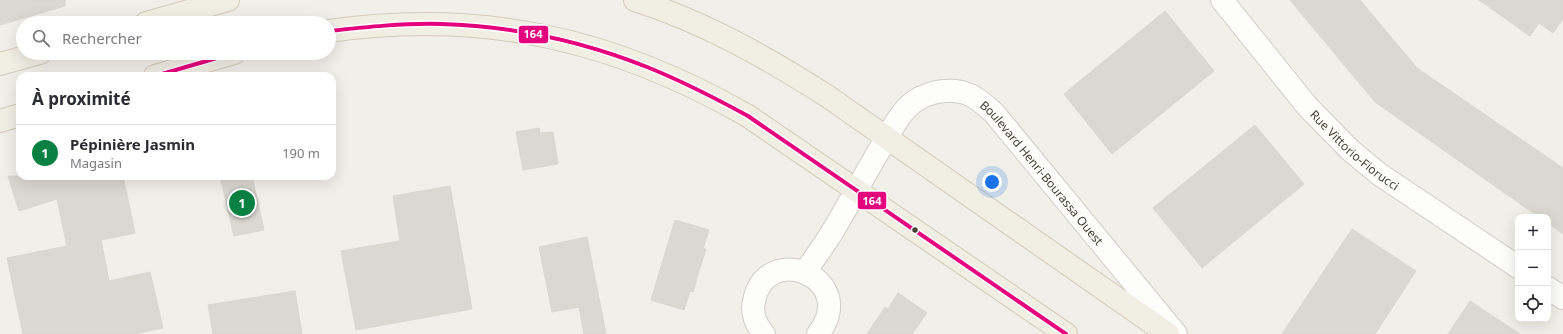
<!DOCTYPE html>
<html lang="fr">
<meta charset="utf-8">
<style>
body{margin:0;font-family:"Noto Sans",sans-serif;background:#f7f7f7;color:#2b2b33}
.controls{position:absolute;right:12px;bottom:12px;display:grid;overflow:hidden;border-radius:8px;box-shadow:0 4px 16px #0002}
.controls button{width:36px;height:36px;display:grid;place-items:center;padding:0;border:0;border-bottom:1px solid #e1e1e2;background:#fff;color:#2b2b33;font:20px sans-serif}
.you{position:absolute;left:992px;top:182px;width:14px;height:14px;margin:-10px;border:3px solid #fff;border-radius:50%;background:#1a73e8;box-shadow:0 0 0 6px #1a73e833}
.badge{display:grid;place-items:center;width:26px;height:26px;border-radius:50%;background:#0b8043;color:#fff;font-size:13px;font-weight:700}
.pin{position:absolute;translate:-50% -50%;border:2px solid #fff;box-shadow:0 1px 4px #0006}
.list{margin:0;padding:0;list-style:none}
h2{display:flex;justify-content:space-between;align-items:center;height:52px;margin:0;padding:0 16px;font-size:17px}
h2 small{font-size:13px;font-weight:400;color:#7c7c81}
.list li{display:grid;grid-template-columns:26px 1fr auto;gap:12px;align-items:center;box-sizing:border-box;height:56px;padding:0 16px;border-top:1px solid #e1e1e2}
.list b{display:block;font-size:15px;white-space:nowrap}
.list p{margin:0;font-size:13px;white-space:nowrap;color:#7c7c81}
.list em{font-size:13px;font-style:normal;color:#7c7c81}
.icon{flex:none;width:22px;height:22px;fill:none;stroke:currentColor;stroke-width:2;stroke-linecap:round;stroke-linejoin:round}
.map{position:relative;flex:none;width:1563px;height:334px;overflow:hidden}
.search{position:absolute;background:#fff;box-shadow:0 4px 16px #0002;left:16px;top:16px;width:320px;height:44px;display:flex;align-items:center;gap:10px;box-sizing:border-box;padding:0 14px;border-radius:22px;color:#7c7c81;font-size:15px}
.panel{position:absolute;background:#fff;box-shadow:0 4px 16px #0002;left:16px;top:72px;width:320px;height:108px;border-radius:12px}
.map>svg:first-child{display:block}
.building{fill:#dbd8d2;stroke:#d9d6d0}
.lines{fill:none;stroke-linecap:round;stroke-linejoin:round}
.minor-casing{stroke:#cfcdc7;stroke-width:24}
.major-casing{stroke:#d3cbb7;stroke-width:24}
.minor{stroke:#fdfdfc;stroke-width:22}
.major{stroke:#f1eee4;stroke-width:22}
.bus-1-casing{stroke:#fff;stroke-width:7}
.bus-1{stroke:#e5007d;stroke-width:4}
.bus-dot{fill:#474136;stroke:#fff;stroke-width:1.5}
.labels{text-anchor:middle;dominant-baseline:central;stroke-width:3;stroke-linejoin:round;paint-order:stroke}
.street-label{font-size:12px;fill:#474136;stroke:#fff}
.line-badge{stroke:#fff;stroke-width:1.5}
.badge-label{font-size:11px;text-anchor:middle;font-weight:bold;fill:#fff}
</style>
<div class="map">
<svg width="1563" height="334" viewBox="0 0 1563 334">
<rect width="100%" height="100%" fill="#f1efea"/>
<g class="building">
<path d="M0 0H65V6L0 25Z"/>
<path d="M1290 0H1360L1417 68 1563 168V234L1548 223V217H1539L1375 102Z"/>
<path d="M1479 0H1563V19L1553 33 1539 23 1530 36Z"/>
<path d="M1165 11 1214 71 1112 154 1064 94Z"/>
<path d="M1255 125 1304 184 1202 268 1153 208Z"/>
<path d="M539 128 540 133 553 132 558 164 523 170 516 132Z"/>
<path d="M8 176H123L135 233 101 240 109 281 150 272 163 328 134 334H23L7 258 67 246 57 199 19 211Z"/>
<path d="M220 176H252L264 230 234 236Z"/>
<path d="M450 186 472 309 356 330 341 251 400 241 393 196Z"/>
<path d="M675 220 709 230 703 249H706L699 271 693 292 690 291 684 310 651 300Z"/>
<path d="M1352 229 1416 271 1375 334H1282Z"/>
<path d="M587 237 606 334H584L579 307 552 312 539 247Z"/>
<path d="M295 291 302 334H213L208 305Z"/>
<path d="M898 293 927 313 912 334H867L885 307 888 309Z"/>
<path d="M1470 301 1520 334H1448Z"/>
</g>
<g class="lines">
<g class="minor-casing">
<g id="minor">
<path id="s1" d="M1222 0 1307 106 1350 150 1379 174 1518 267"/>
<path id="s2" d="M805 272C816 256 828 240 837 224 852 198 866 173 881 147 891 132 900 111 915 101 930 91 953 87 970 95 979 99 987 107 994 113L1176 334"/>
<path d="M1548 288 1563 298"/>
<path d="M764 334C756 325 751 313 754 301 766 239 861 279 818 334"/>
</g>
</g>
<g class="major-casing">
<g id="major">
<path d="M635 0C704 22 766 57 827 96L1168 334"/>
<path d="M146 23 228 0"/>
<path d="M329 31C483 9 614 39 748 116L1066 334"/>
<path d="M0 64 40 53"/>
<path d="M155 76 234 53"/>
<path d="M0 121 20 115"/>
</g>
</g>
<use href="#minor" class="minor"/>
<use href="#major" class="major"/>
<g class="bus-1-casing">
<g id="bus-1">
<path d="M329 31C366 27 403 23 441 24 511 26 582 41 647 67 682 81 715 98 748 116L1066 334"/>
<path d="M155 76 234 53"/>
</g>
</g>
<use href="#bus-1" class="bus-1"/>
</g>
<circle class="bus-dot" cx="915" cy="230" r="3.5"/>
<g class="labels">
<g class="street-label">
<text stroke="none"><textPath href="#s1" startOffset="201">Rue Vittorio-Fiorucci</textPath></text>
<text stroke="none"><textPath href="#s2" startOffset="368">Boulevard Henri-Bourassa Ouest</textPath></text>
</g>
</g>
<g class="line-badge">
<rect x="518" y="25" width="31" height="19" rx="4" fill="#e5007d"/>
<rect x="857" y="191" width="30" height="19" rx="4" fill="#e5007d"/>
</g>
<g class="badge-label">
<text x="533" y="38">164</text>
<text x="872" y="205">164</text>
</g>
</svg>
<div class="controls">
<button>+</button>
<button>−</button>
<button><svg class="icon" aria-label="locate" viewBox="0 0 24 24"><circle cx="12" cy="12" r="6"/><path d="M12 2v4M12 18v4M2 12h4M18 12h4"/></svg></button>
</div>
<div class="you"></div>
<div class="pin badge" style="left:242px;top:203px">1</div>
<div class="search"><svg class="icon" aria-label="search" viewBox="0 0 24 24"><circle cx="10" cy="10" r="6"/><path d="M15 15l6 6"/></svg>Rechercher</div>
<section class="panel">
<h2>À proximité<small></small></h2>
<ul class="list">
<li><span class="badge">1</span><div><b>Pépinière Jasmin</b><p>Magasin</p></div><em>190 m</em></li>
</ul>
</section>
</div>
